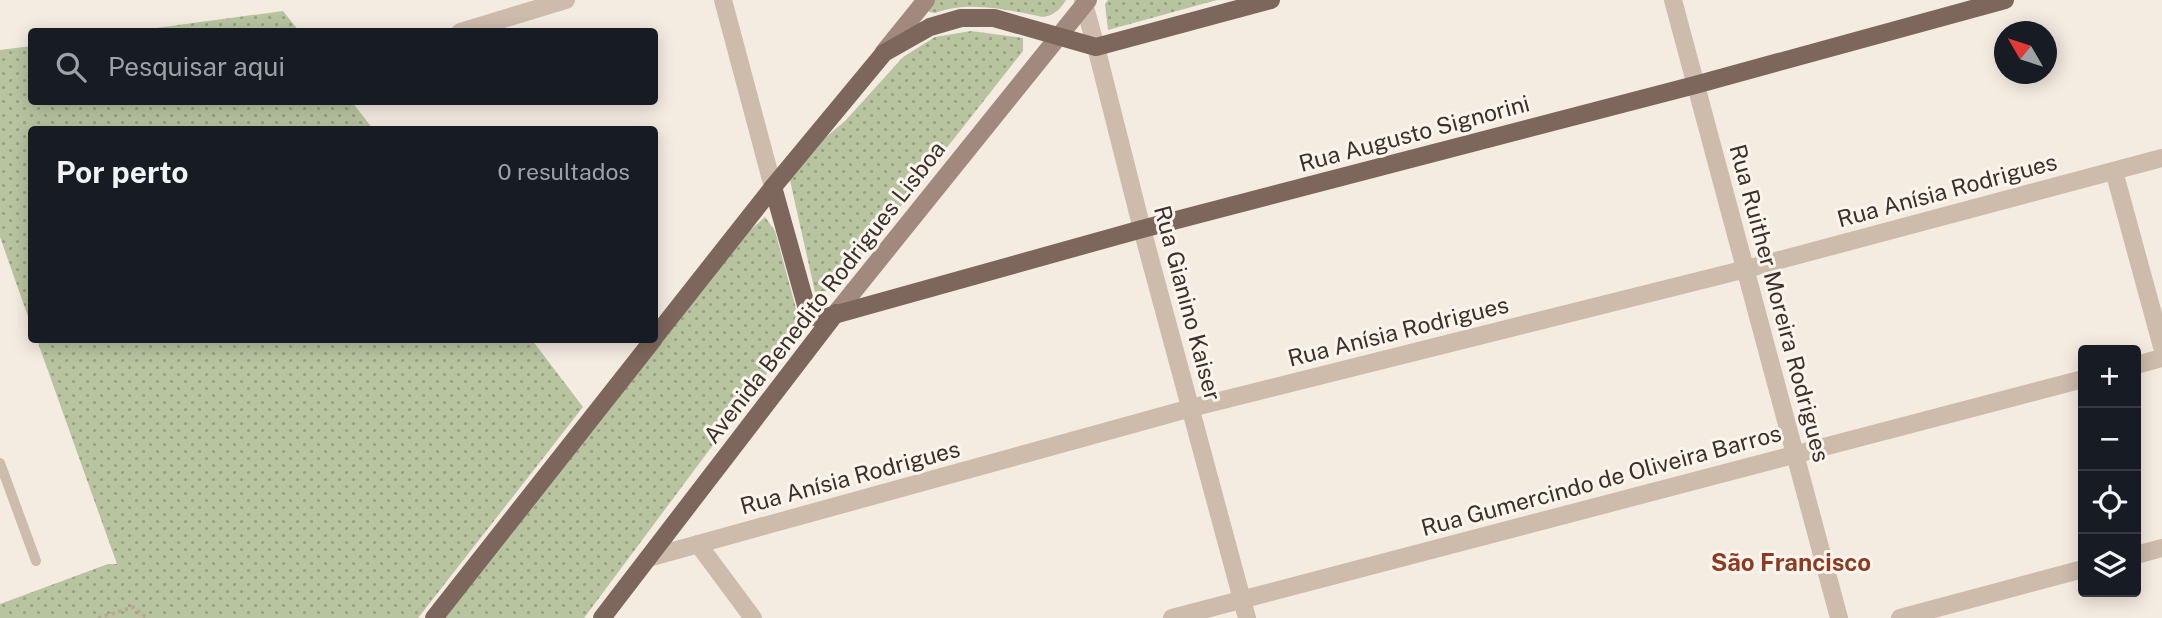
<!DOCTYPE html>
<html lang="pt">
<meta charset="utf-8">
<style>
body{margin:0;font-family:"Public Sans",sans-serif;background:#20242c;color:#f1f3f6}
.controls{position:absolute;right:21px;bottom:21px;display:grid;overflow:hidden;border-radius:7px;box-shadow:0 4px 18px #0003}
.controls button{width:63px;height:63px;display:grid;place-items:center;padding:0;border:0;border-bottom:2px solid #363941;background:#171b24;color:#f1f3f6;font:35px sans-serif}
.compass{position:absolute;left:1994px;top:21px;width:63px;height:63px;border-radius:50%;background:#171b24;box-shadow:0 4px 18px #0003;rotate:309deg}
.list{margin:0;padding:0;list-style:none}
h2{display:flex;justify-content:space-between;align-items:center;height:91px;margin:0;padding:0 28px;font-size:30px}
h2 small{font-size:23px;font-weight:400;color:#9ea1a6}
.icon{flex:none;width:38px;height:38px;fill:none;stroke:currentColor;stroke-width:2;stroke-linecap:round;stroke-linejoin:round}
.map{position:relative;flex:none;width:2162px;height:618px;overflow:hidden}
.search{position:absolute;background:#171b24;box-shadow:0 4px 18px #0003;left:28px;top:28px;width:630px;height:77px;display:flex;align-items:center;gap:18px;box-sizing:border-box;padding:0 24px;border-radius:7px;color:#9ea1a6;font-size:26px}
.panel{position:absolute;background:#171b24;box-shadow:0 4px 18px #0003;left:28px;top:126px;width:630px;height:217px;border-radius:7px}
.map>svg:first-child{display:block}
.green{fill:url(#green-dots)}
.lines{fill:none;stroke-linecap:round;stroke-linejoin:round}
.path{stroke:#b9a596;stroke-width:3.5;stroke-dasharray:3.5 3.5;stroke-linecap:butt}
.service{stroke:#cdbbac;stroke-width:10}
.minor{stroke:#cdbbac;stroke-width:18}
.tertiary{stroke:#cdbbac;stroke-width:18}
.secondary{stroke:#a18a7d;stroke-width:18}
.primary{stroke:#7d675c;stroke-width:18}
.labels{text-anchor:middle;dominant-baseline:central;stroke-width:6;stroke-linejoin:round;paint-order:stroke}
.street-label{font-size:23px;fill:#3b302b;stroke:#fbf5ee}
.neighbourhood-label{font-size:24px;font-weight:bold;fill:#8c3b22;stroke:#fbf5ee}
</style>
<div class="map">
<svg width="2162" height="618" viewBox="0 0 2162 618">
<defs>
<pattern id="green-dots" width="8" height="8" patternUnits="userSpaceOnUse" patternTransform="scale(1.75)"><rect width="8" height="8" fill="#b8c4a0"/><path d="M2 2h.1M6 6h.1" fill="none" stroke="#97a083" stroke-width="1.8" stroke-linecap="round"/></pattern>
</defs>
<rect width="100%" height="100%" fill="#f4ebe1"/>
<g class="green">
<path d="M932 0H1066C1061 9 1053 16 1043 17 1008 10 969 0 935 13L929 12 928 8Z"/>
<path d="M1108 0H1217L1108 30 1105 4Z"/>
<path d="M283 11 299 31H134Z"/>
<path d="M971 31 1023 38V51L835 290 815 292 789 176 810 151 846 120 903 57 935 37Z"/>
<path d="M31 46 32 102H352L373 129 32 130 31 325 0 237V50Z"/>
<path d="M765 217 775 231 801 327 584 618H445L741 238Z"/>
<path d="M37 340H532L583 407 418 618H0V604L108 564H117Z"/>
</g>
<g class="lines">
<path class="path" d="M98 618 133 607 147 618"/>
<path class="service" d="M0 463 36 561"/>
<g class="minor">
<path d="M723 0 773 187"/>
<path d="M460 32 566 0"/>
<path d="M1096 47 1142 229 1247 618"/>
<path d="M2114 171 2162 347"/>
<path d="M2136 365 2162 358"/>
<path d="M698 544 753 618"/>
<path d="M2136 555 2162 548"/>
<path d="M648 558 1191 408 1746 269 2162 158"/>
<path d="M1172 618 2083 379"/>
<path d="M1900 618 2083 569"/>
</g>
<g class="tertiary">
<path d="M1083 0 1096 47"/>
<path d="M1673 0 1839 618"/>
</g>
<g class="secondary">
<path d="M884 52 926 0"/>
<path d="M836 313 1088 0"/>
</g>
<g class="primary">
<path d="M773 187 809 316 823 318 1142 229 1695 85 2005 0"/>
<path d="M654 338 773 187 884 53 930 27 961 18H994L1096 47 1271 0"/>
<path d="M434 618 653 340"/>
<path d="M602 618 836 313"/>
</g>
</g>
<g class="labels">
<g class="street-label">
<text transform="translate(1414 133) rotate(-15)">Rua Augusto Signorini</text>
<text transform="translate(1947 190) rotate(-15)">Rua Anísia Rodrigues</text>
<text transform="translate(824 292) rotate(-52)">Avenida Benedito Rodrigues Lisboa</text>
<text transform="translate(1188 303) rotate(75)">Rua Gianino Kaiser</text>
<text transform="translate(1780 303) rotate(75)">Rua Ruither Moreira Rodrigues</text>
<text transform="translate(1398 331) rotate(-14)">Rua Anísia Rodrigues</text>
<text transform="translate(850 477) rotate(-15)">Rua Anísia Rodrigues</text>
<text transform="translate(1601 480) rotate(-15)">Rua Gumercindo de Oliveira Barros</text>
</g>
<g class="neighbourhood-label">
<text x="1791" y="562">São Francisco</text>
</g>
</g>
</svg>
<div class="controls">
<button>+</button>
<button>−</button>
<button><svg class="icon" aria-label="locate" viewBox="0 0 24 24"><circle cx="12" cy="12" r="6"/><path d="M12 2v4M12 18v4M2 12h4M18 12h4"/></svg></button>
<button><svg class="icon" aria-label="layers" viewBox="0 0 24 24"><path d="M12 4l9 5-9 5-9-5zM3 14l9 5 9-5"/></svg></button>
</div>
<svg class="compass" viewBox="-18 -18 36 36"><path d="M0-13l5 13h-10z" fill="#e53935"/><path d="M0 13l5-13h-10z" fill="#9ea1a6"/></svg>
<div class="search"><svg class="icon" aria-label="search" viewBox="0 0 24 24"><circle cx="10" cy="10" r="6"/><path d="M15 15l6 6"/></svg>Pesquisar aqui</div>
<section class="panel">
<h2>Por perto<small>0 resultados</small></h2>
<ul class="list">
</ul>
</section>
</div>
